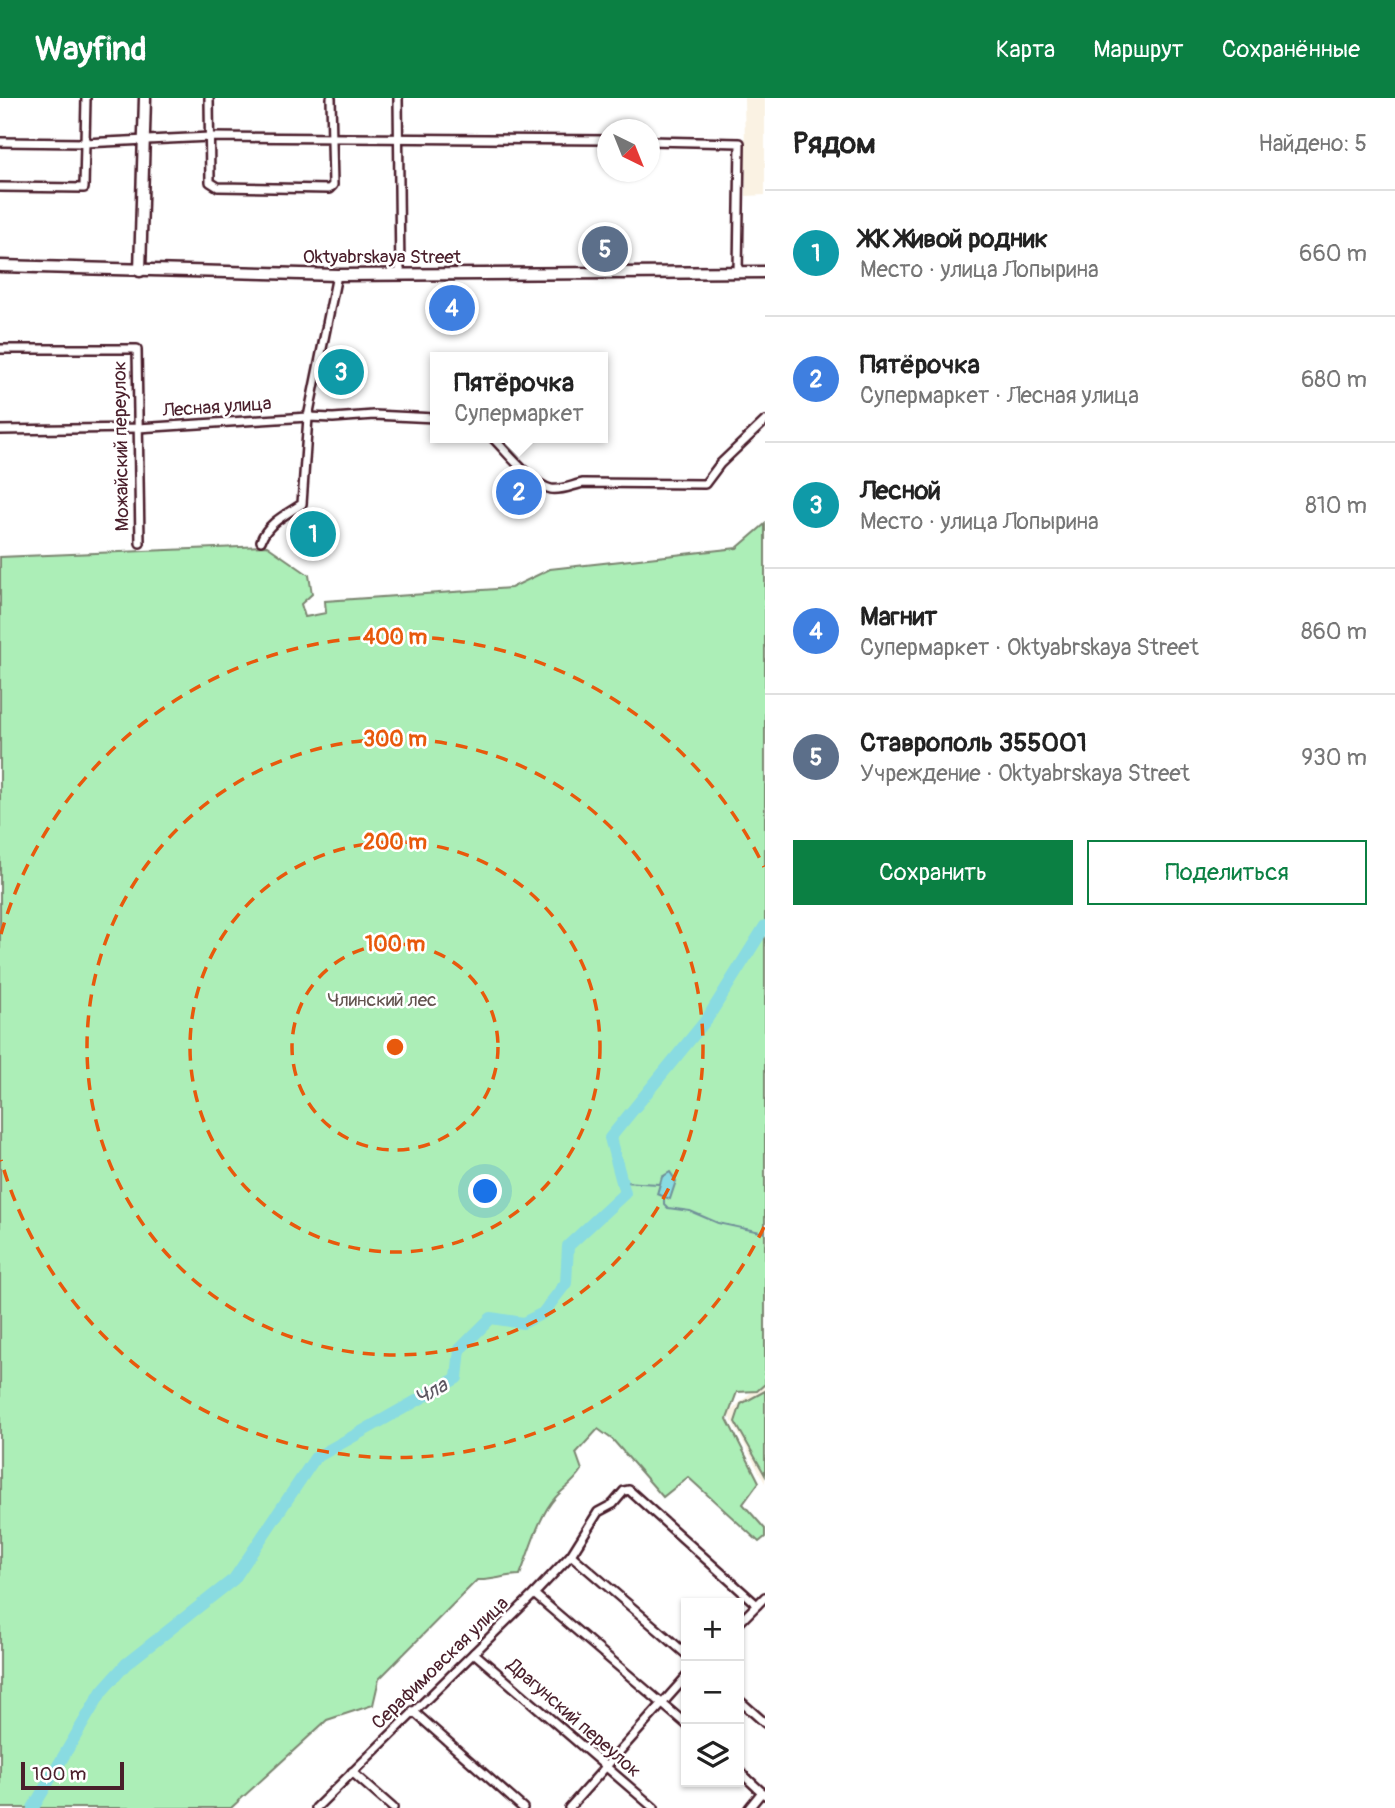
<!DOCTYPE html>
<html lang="ru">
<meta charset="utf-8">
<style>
body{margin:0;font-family:Pangolin,sans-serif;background:#f2f2f2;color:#222}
.controls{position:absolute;right:21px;bottom:21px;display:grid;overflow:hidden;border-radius:0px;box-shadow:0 2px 5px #0004}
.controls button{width:63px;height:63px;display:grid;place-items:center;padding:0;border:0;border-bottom:2px solid #e0e0e0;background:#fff;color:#222;font:35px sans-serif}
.compass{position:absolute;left:597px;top:21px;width:63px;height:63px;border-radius:50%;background:#fff;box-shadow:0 2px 5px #0004;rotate:137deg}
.scale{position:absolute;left:21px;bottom:18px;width:103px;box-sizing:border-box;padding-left:7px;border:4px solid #4a1f2b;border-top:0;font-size:19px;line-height:24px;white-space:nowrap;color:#4a1f2b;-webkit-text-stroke:5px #fff;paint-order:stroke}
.you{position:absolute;left:486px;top:1094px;width:24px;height:24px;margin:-18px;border:5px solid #fff;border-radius:50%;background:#1a73e8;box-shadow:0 0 0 10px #1a73e833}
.badge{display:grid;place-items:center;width:46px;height:46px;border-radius:50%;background:#0b8043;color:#fff;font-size:23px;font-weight:700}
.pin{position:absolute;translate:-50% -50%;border:4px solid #fff;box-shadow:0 2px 7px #0006}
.popup{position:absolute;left:430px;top:254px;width:178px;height:91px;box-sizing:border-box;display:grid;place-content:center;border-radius:0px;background:#fff;filter:drop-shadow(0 2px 5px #0005);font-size:23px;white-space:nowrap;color:#767676}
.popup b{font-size:26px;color:#222}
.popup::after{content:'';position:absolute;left:50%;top:100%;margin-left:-14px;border:14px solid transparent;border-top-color:#fff}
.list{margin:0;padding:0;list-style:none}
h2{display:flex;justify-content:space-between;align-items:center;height:91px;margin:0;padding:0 28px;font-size:30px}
h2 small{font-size:23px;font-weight:400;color:#767676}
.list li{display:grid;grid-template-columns:46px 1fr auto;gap:21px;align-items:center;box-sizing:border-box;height:126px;padding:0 28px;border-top:2px solid #e0e0e0}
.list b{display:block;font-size:26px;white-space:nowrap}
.list p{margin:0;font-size:23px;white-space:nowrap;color:#767676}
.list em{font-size:23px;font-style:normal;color:#767676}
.actions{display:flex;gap:14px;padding:21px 28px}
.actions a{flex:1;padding:16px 0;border:2px solid #0b8043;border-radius:0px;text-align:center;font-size:24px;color:#0b8043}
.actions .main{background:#0b8043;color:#fff}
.icon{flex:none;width:38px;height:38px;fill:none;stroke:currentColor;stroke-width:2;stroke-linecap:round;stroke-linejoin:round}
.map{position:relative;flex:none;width:765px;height:1710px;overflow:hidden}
header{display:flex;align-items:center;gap:42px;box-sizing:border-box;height:98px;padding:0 35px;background:#0b8043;color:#fff}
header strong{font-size:33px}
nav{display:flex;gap:38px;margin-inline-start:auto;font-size:24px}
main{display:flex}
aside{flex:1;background:#fff}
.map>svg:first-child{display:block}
.built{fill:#faf2e3}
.green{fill:#aceeb7;stroke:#7b8671;stroke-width:2}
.water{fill:#89dbe1;stroke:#709098;stroke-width:2}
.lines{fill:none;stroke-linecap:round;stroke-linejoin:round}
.stream{stroke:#709098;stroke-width:2}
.river{stroke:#89dbe1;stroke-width:12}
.street-casing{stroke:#4a1f2b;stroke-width:12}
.secondary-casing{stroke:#4a1f2b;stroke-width:15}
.street{stroke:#fff;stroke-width:7}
.secondary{stroke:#fff;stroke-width:10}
.ring{fill:none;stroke:#e8590c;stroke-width:3.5;stroke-dasharray:12 9}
.labels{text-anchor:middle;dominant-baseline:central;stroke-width:5;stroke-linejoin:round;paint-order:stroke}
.street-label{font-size:19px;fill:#4a1f2b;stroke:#fff}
.park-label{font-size:19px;fill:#62534e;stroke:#fff}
.water-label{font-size:21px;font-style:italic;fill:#5d5762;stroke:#fff}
.centre{fill:#e8590c;stroke:#fff;stroke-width:3.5}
.ring-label{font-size:21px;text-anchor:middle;font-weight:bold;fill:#e8590c;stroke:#fff;stroke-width:5;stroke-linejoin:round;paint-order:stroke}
</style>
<header>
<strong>Wayfind</strong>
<nav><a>Карта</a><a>Маршрут</a><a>Сохранённые</a></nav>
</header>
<main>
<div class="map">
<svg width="765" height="1710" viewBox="0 0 765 1710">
<rect width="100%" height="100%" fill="#fff"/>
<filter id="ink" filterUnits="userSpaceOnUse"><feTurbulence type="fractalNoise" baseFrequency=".0143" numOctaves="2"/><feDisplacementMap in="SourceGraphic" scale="14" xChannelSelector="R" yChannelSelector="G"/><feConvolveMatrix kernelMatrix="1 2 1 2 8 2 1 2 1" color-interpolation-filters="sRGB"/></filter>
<g filter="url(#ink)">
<g class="built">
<path d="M744 0H765V97L746 98Z"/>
<path d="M765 1281V1385L728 1316Z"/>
</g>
<g class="green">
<path d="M765 426V1286L757 1293 737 1294 727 1321 759 1384 743 1406 765 1431V1439L759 1444 688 1379 663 1399 613 1342 598 1331 576 1355 582 1372C573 1386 565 1389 555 1400 539 1417 529 1455 520 1477 504 1477 492 1483 477 1482L379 1581 373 1607 327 1622 231 1710H0V459L267 448 309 477 312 496 301 506 305 519 326 515 325 503 511 490 550 471 737 450Z"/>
<path d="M765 1293V1377L735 1324 741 1306Z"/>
</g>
<path class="water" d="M670 1074 676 1083 670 1101 657 1096 662 1079Z"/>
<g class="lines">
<g class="stream">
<path d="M622 1084 659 1086"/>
<path d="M664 1098V1106L668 1110 690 1113 718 1125 765 1135"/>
</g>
<path class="river" d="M33 1710 102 1593 126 1566 234 1481 315 1360 457 1280 460 1251 491 1220 523 1225 543 1215 566 1185 568 1148 625 1095 610 1040 707 921 765 828"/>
<g class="street-casing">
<g id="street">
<path d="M209 0 210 84 218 89 329 91 333 87 331 0"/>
<path d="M398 0 400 177"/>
<path d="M650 43 740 45 738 175"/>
<path d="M0 44 84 45 210 39 608 42"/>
<path d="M0 89 84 90 86 0"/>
<path d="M0 251H137L140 445"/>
<path d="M0 332 138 330 308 319 333 320 374 317 435 320"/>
<path d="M493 340C506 353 533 387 551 391 561 393 573 387 583 385L705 386 720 366 765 323"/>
<path d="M261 443C267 425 287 416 302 406L308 319 337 177"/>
<path d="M571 1457 686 1556"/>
<path d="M534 1496 686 1626"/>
<path d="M739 1525 765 1499"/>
<path d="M474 1555 654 1710"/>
<path d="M739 1602 765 1625"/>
<path d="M413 1613 523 1710"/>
<path d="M739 1673 765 1697"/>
<path d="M352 1674 393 1710"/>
<path d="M316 1710 534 1496 571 1457 598 1414 613 1406 624 1393 629 1392 757 1507"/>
<path d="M569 1710 686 1579"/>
<path d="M749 1710 762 1694"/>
</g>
</g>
<g class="secondary-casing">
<g id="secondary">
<path d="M0 168 337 177 765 174"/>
<path d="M140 173 145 0"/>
</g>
</g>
<use href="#street" class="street"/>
<use href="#secondary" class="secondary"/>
</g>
</g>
<g class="ring">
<circle cx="395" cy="949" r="103"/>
<circle cx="395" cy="949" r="205"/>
<circle cx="395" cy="949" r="308"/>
<path d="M764 1129A410 410 0 0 1 1 1062M1 836A410 410 0 0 1 764 769"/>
</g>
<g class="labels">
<g class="street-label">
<text x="382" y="159">Oktyabrskaya Street</text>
<text transform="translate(217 309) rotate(-4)">Лесная улица</text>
<text transform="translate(121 348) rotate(-91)">Можайский переулок</text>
<text transform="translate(440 1565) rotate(-44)">Серафимовская улица</text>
<text transform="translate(574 1620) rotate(41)">Драгунский переулок</text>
</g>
<g class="park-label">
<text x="382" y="902">Члинский лес</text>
</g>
<g class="water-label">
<text transform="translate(431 1294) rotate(-29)">Чла</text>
</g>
</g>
<circle cx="395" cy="949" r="10" class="centre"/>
<g class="ring-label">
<text x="395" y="546">400 m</text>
<text x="395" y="648">300 m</text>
<text x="395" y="751">200 m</text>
<text x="395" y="853">100 m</text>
</g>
</svg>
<div class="controls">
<button>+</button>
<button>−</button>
<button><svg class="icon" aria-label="layers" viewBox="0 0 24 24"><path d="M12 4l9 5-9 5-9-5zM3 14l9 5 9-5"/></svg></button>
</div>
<svg class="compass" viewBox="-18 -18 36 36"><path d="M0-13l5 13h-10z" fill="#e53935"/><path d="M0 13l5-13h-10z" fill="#767676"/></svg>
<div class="scale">100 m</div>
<div class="you"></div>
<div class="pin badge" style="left:313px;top:436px;background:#0f9aa8">1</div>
<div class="pin badge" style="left:519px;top:394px;background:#3f7fe0">2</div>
<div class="popup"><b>Пятёрочка</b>Супермаркет</div>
<div class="pin badge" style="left:341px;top:274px;background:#0f9aa8">3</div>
<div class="pin badge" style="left:452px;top:210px;background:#3f7fe0">4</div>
<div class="pin badge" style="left:605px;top:151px;background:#5c6f8a">5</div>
</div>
<aside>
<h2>Рядом<small>Найдено: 5</small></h2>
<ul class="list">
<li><span class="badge" style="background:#0f9aa8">1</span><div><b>ЖК Живой родник</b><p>Место · улица Лопырина</p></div><em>660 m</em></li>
<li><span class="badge" style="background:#3f7fe0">2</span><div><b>Пятёрочка</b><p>Супермаркет · Лесная улица</p></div><em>680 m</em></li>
<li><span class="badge" style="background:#0f9aa8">3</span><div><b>Лесной</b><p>Место · улица Лопырина</p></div><em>810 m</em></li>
<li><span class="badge" style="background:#3f7fe0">4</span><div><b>Магнит</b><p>Супермаркет · Oktyabrskaya Street</p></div><em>860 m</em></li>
<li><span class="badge" style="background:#5c6f8a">5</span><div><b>Ставрополь 355001</b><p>Учреждение · Oktyabrskaya Street</p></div><em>930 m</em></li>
</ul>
<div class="actions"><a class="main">Сохранить</a><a>Поделиться</a></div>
</aside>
</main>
